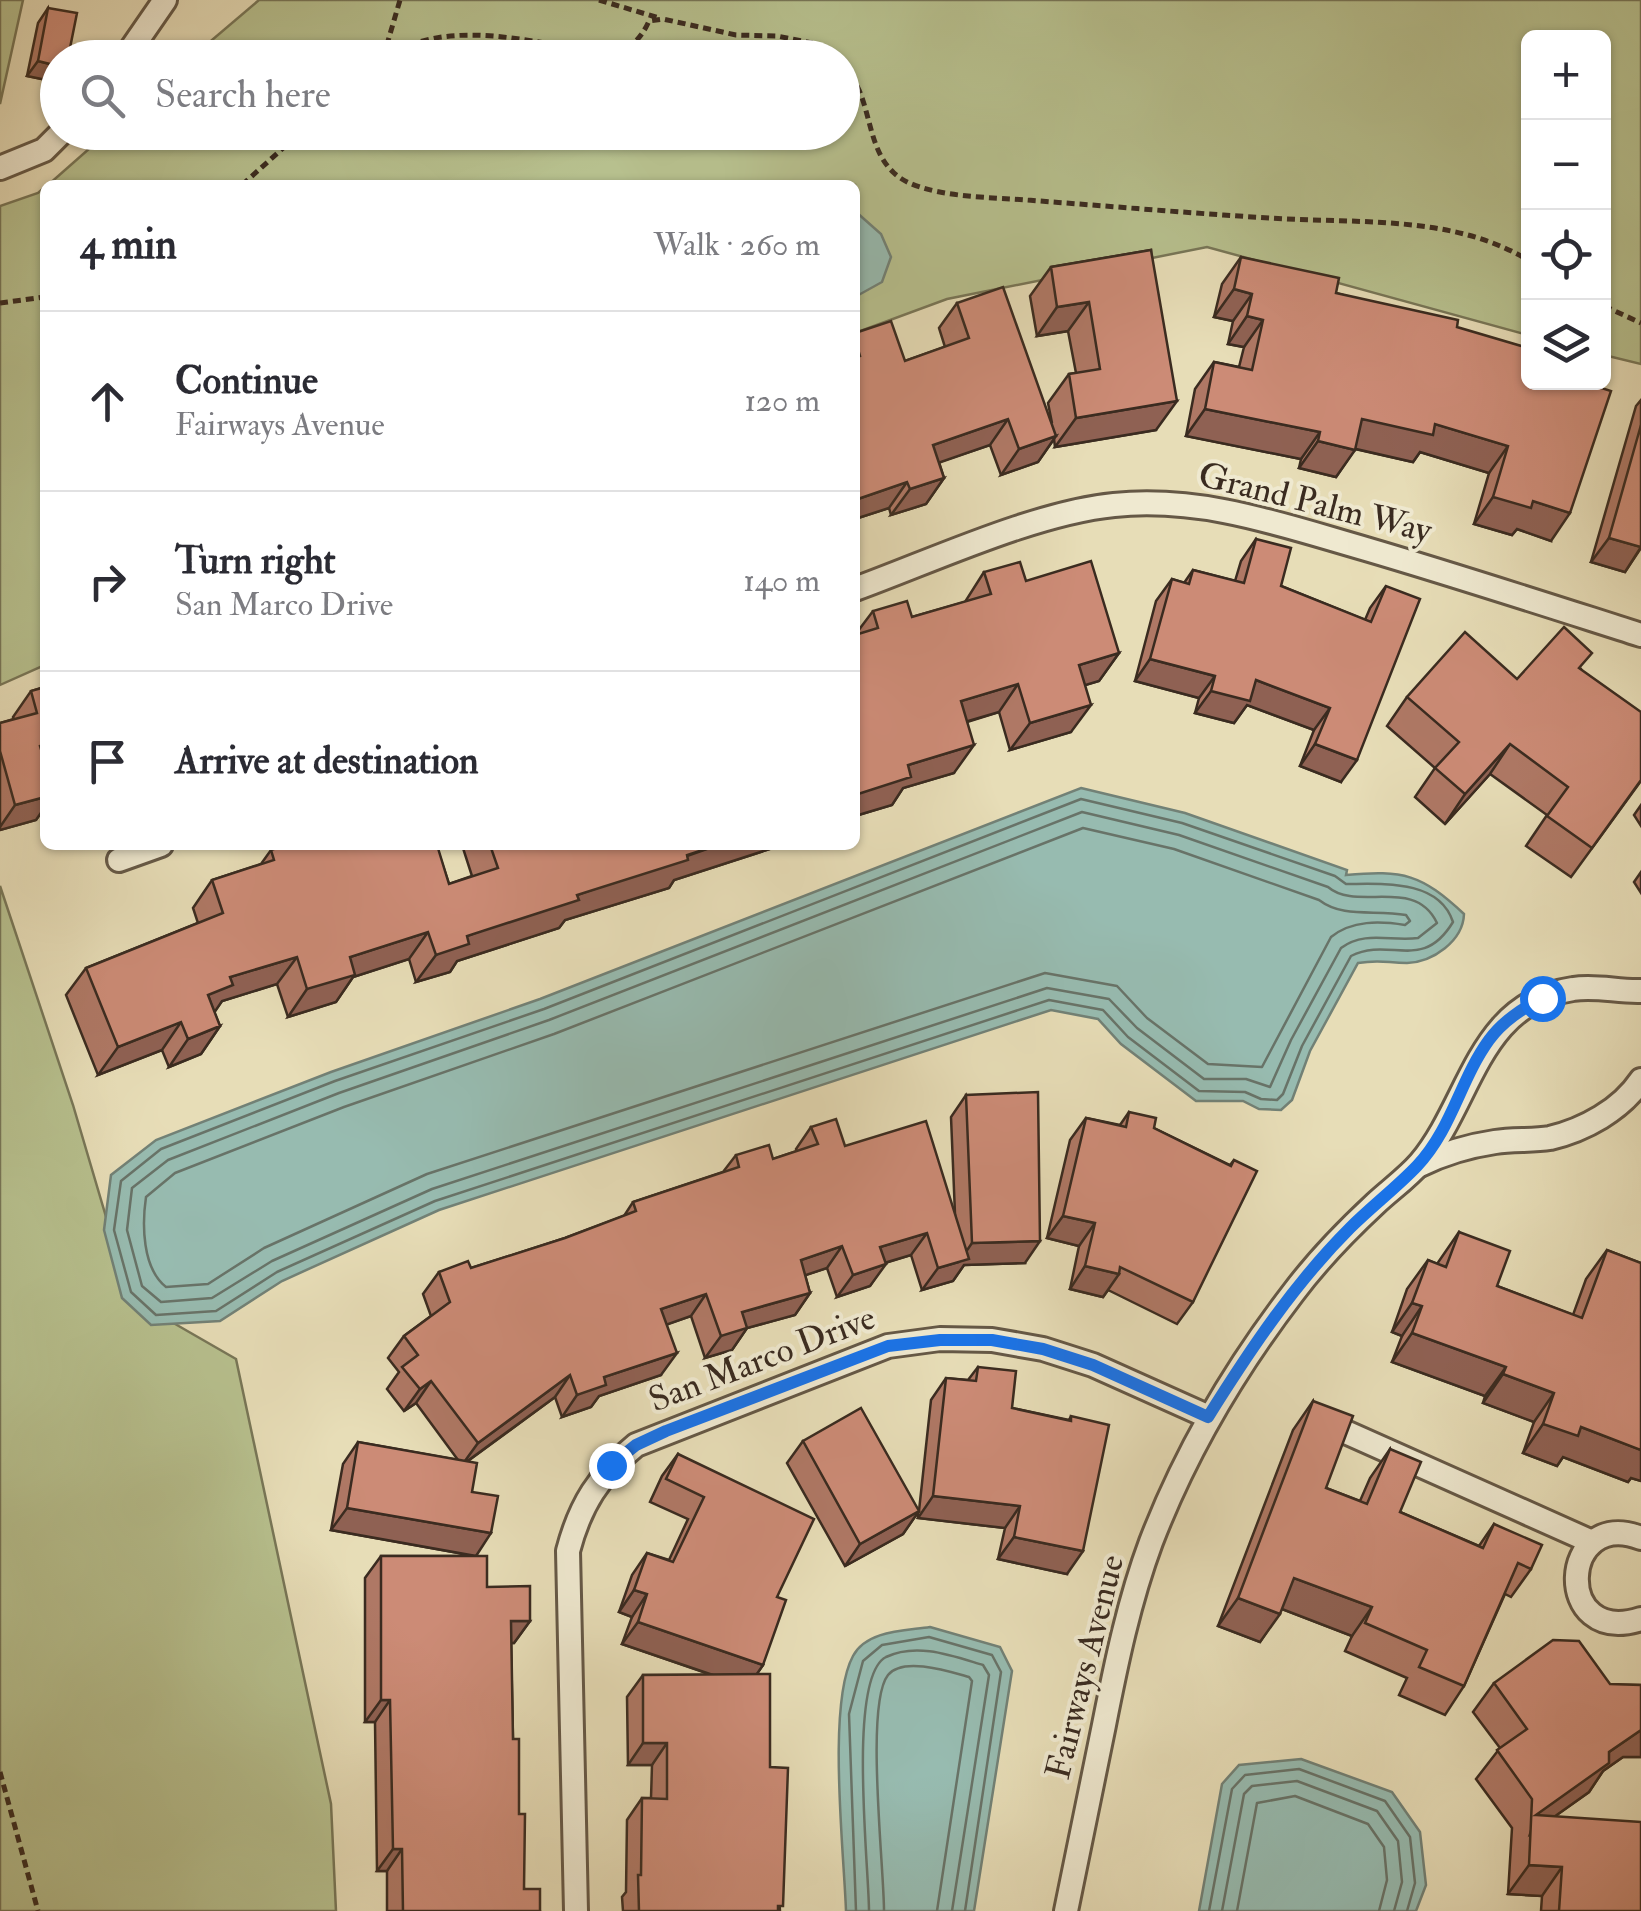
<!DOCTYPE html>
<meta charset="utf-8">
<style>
body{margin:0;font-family:"IM FELL Double Pica",serif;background:#f7f7f7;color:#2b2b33}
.controls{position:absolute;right:30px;top:30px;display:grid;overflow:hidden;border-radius:15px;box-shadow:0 2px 8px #0004}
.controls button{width:90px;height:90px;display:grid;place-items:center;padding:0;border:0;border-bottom:2px solid #e1e1e2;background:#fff;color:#2b2b33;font:50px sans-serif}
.stop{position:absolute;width:30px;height:30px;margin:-22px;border:8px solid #1a73e8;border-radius:50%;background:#fff}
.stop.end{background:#1a73e8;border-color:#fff;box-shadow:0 2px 10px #0008}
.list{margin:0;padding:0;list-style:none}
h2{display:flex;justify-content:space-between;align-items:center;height:130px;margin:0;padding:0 40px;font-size:42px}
h2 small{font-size:32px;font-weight:400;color:#7c7c81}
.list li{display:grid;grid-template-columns:65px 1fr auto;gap:30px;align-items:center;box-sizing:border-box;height:180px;padding:0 40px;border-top:2px solid #e1e1e2}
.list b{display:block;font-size:38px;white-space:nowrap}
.list p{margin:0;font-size:32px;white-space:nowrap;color:#7c7c81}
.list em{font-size:32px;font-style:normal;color:#7c7c81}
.icon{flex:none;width:55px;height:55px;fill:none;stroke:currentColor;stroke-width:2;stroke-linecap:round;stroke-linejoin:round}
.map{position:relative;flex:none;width:1641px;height:1911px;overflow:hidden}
.search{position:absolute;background:#fff;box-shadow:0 2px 8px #0004;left:40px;top:40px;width:820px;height:110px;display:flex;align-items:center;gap:25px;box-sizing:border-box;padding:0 35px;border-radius:55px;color:#7c7c81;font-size:38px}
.panel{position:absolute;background:#fff;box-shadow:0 2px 8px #0004;left:40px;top:180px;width:820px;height:670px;border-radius:15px}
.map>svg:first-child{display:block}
.green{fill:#b7c08e;stroke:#787657;stroke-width:2.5}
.water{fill:#97bbb0;stroke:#728176;stroke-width:2.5}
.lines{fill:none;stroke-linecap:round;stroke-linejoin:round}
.shore{stroke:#687368;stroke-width:2.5}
.minor-casing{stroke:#655846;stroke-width:28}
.path{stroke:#3a2b20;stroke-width:5;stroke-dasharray:8 5;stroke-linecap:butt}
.minor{stroke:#efe9d0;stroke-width:22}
.wall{fill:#af7865;stroke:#3a2b20;stroke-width:2.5}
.shaded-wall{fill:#8f6153;stroke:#3a2b20;stroke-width:2.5}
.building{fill:#cc8b76;stroke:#3a2b20;stroke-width:2.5}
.route{stroke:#1a73e8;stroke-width:12}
.labels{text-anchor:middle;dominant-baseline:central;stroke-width:8;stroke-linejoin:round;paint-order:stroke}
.street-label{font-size:35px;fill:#3a2b20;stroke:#efe9d0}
</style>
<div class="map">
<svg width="1641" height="1911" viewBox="0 0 1641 1911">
<rect width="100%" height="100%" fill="#e7ddb7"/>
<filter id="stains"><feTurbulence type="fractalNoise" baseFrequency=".002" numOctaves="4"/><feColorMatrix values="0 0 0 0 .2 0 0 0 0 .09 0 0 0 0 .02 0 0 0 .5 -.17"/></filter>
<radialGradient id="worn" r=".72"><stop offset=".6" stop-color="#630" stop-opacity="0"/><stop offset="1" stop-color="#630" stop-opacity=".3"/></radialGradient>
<g class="green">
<path d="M0 0H23L0 104Z"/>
<path d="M259 0H1641V364L1604 355V38H1528V335L1207 247 947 299 855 333V185H48L107 133 842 132V58L192 57Z"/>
<path d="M45 187V665L0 685V206L38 193Z"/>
<path d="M0 886 73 1105 130 1298 236 1359 331 1804 336 1911H0Z"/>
</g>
<g class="water">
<path d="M855 211 881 234 891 257 882 282 855 297Z"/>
<path d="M1081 788 1185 813 1347 870 1346 875C1404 870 1421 874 1464 914 1463 941 1433 962 1407 963 1387 963 1381 959 1358 963L1310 1051 1292 1100 1281 1110 1259 1109 1243 1101H1196L1121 1044 1098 1019 1051 1010 439 1210 282 1281 220 1321 151 1325 122 1298 104 1230 111 1175 156 1140 331 1072 540 999Z"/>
<path d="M930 1627 1000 1647 1012 1671 974 1911H846C844 1852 827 1704 853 1656 867 1630 905 1631 930 1627Z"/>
<path d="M1301 1759 1392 1792 1420 1832 1426 1885 1416 1911H1199L1222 1784 1239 1765Z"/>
</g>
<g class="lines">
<g class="shore">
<path d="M1081 799 1182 823 1335 876 1346 884C1382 884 1439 879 1453 922 1422 973 1390 936 1351 956L1302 1046 1283 1094 1277 1100 1261 1099 1245 1092 1199 1091 1128 1037 1103 1010 1049 1000 435 1201 277 1272 216 1311 156 1315 131 1292 114 1230 121 1181 161 1149 335 1081 544 1009Z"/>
<path d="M1082 812 1179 835 1328 887C1357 912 1415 876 1437 923L1418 938C1392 942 1365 930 1341 948L1291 1040 1270 1087 1246 1079H1204L1137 1028 1109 999 1047 988 432 1189 272 1261 212 1298 161 1302 142 1286 127 1230 132 1188 168 1160 339 1093 549 1020Z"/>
<path d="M1083 828 1174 849 1319 900C1344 919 1375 909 1406 915L1410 921 1405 925C1380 921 1352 920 1331 937L1262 1067 1208 1064 1147 1018 1117 986 1045 973 427 1174 264 1248 208 1284 166 1287C142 1268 142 1224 146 1197L175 1173 344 1107 554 1034Z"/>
<path d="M856 1911 849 1714 863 1661 882 1645 929 1637 992 1655 1001 1672 965 1911"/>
<path d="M869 1911C869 1867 847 1677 886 1657 917 1642 953 1656 983 1665L989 1675 952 1911"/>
<path d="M884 1911C884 1866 865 1704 888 1675 903 1656 951 1672 969 1677L972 1681 937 1911"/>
<path d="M1209 1911 1232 1789 1245 1775 1299 1769 1385 1801 1410 1837 1415 1883 1407 1911"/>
<path d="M1222 1911 1244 1794 1252 1786 1297 1781 1377 1811 1398 1841 1402 1882 1394 1911"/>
<path d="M1237 1911 1257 1803 1295 1796 1368 1824 1384 1847 1387 1880 1379 1911"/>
</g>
<g class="minor-casing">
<g id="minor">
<path d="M125 58 165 0"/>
<path d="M0 168 44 150 62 132"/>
<path d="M855 589C932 561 1034 513 1114 505 1202 496 1282 525 1366 549 1458 576 1550 606 1641 635"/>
<path d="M119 860 161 845"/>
<path d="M1420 1165C1444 1153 1468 1146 1495 1142 1513 1139 1532 1141 1550 1138 1584 1130 1621 1110 1641 1080"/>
<path d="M1332 1426 1592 1542"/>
<path d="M1641 1538C1559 1506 1552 1648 1641 1619"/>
<path d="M576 1911 568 1551C580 1505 599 1475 636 1445L888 1346 940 1339 992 1340 1043 1349 1093 1365 1209 1417"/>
<path d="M1066 1911C1079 1849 1091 1787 1104 1725 1116 1664 1129 1601 1151 1542 1186 1451 1234 1370 1293 1293 1317 1261 1346 1231 1375 1204 1390 1190 1407 1178 1420 1163 1472 1101 1477 1003 1573 989 1596 985 1618 992 1641 991"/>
</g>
</g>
<g class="path">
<path d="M599 0 659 18"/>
<path d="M383 58 400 0"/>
<path d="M386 58C436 23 505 36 562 46 576 48 594 55 609 53 629 51 641 39 649 21L663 19 736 35 777 36 812 43 836 58"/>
<path d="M842 65C848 73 855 81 859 90 871 118 871 152 894 173 920 198 992 197 1026 200 1107 206 1188 213 1269 218 1357 224 1451 214 1528 260"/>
<path d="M242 185 301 132"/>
<path d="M0 303 45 297"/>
<path d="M1604 306 1641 323"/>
<path d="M0 1772 38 1911"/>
</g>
<use href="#minor" class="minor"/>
</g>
<g class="wall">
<path d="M48 8 56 82 27 76 38 23Z"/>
<path d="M1151 250 1156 430 1055 447 1054 439 1038 462 1001 475 990 445 939 462 944 478 926 504 891 515 889 508 855 519V333L905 361 945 347 939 328 957 303 1052 423 1048 403 1069 374 1076 373 1068 331 1037 336 1030 296 1051 267Z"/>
<path d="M1241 257 1336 293 1526 348 1528 344V382L1551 541 1517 529 1512 535 1474 524 1489 473 1420 452 1413 462 1355 449 1336 477 1299 468 1301 459 1186 436 1195 389 1214 362 1239 367 1244 347 1228 344 1233 321 1214 317 1222 284Z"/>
<path d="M1641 400V548L1625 572 1591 562 1636 406Z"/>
<path d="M1256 539 1281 586 1365 620 1370 608 1386 586 1341 782 1300 766 1314 730 1247 705 1234 723 1195 713 1199 698 1135 681 1156 601 1172 579 1184 583 1193 570 1235 581 1241 561Z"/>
<path d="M984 572 1026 581 1119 653 1099 681 1085 685 1071 732 1010 750 999 712 967 722 954 773 903 788 892 805 855 816V635L873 611 912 617 965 602Z"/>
<path d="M1581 669 1641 781 1571 877 1526 846 1547 815 1490 774 1445 824 1415 797 1435 768 1387 726 1407 697Z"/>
<path d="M45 687V807L36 820 0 830V723L14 719 13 717 31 691Z"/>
<path d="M1641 805V826L1634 815Z"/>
<path d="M285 845H445L437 848 449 884 472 876 462 845H782L674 880 669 888 565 920 559 928 457 961 450 972 416 982 409 959 353 977 336 1002 288 1017 277 984 222 1001 214 1012 220 1026 201 1054 169 1067 162 1050 98 1075 66 995 86 968 198 923 193 908 212 880 261 864 271 850Z"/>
<path d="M1641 872V893L1634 882Z"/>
<path d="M966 1095 1025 1263 964 1265 953 1281 922 1290 911 1255 885 1263 870 1286 837 1297 827 1268 805 1275 810 1293 795 1315 747 1328 732 1350 705 1358 691 1316 667 1324 661 1375 599 1396 591 1407 562 1417 555 1397 468 1461 472 1492 476 1556 487 1587 530 1621 514 1643H511L513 1739 524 1889 540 1911H387V1871H377L375 1722H365V1578L381 1556H475L331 1530 343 1464 358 1442 458 1460 416 1403 404 1411 387 1389 399 1372 388 1358 404 1336 431 1316 423 1294 439 1272 471 1268 565 1238 624 1216 633 1202 723 1172 736 1155 773 1159 797 1151 796 1149 811 1127 955 1214 951 1117Z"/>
<path d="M1129 1112 1154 1128 1230 1165 1234 1160 1193 1302 1177 1324 1108 1290 1103 1297 1070 1289 1079 1246 1047 1238 1070 1140 1086 1118 1120 1125Z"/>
<path d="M1459 1232 1497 1286 1573 1315 1586 1279 1607 1250 1641 1263V1481L1631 1478 1628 1482 1563 1457 1557 1466 1523 1453 1534 1422 1483 1403 1485 1396 1392 1362 1402 1336 1392 1332 1407 1289 1428 1260 1437 1264Z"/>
<path d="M978 1367 1012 1408 1069 1420 1071 1416 1067 1574 998 1559 1005 1528 918 1518V1512L903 1534 845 1566 787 1463 803 1441 919 1511 931 1400 946 1378 968 1380Z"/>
<path d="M1313 1401 1326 1488 1360 1501 1370 1478 1390 1449 1400 1512 1479 1546 1494 1524 1531 1569 1511 1597 1505 1594 1464 1686 1445 1715 1399 1695 1407 1678 1345 1651 1352 1636 1282 1609 1260 1642 1218 1626 1293 1430Z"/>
<path d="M678 1454 777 1597 763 1665 756 1675 770 1767 780 1911H623L622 1897 626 1892 627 1820 642 1798H651L652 1765H628L627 1697 643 1675H712L622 1644 632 1617 619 1612 632 1575 647 1553 669 1560 688 1519 650 1502 662 1476Z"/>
<path d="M1494 1683 1641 1685V1757H1623L1603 1771 1589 1792 1555 1816 1641 1911H1541L1542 1896 1508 1894 1512 1828 1476 1779 1500 1748 1473 1712Z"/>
</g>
<g class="shaded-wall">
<path d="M38 61 58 66V80L56 82 27 76Z"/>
<path d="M1234 289 1252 294 1233 321 1214 317Z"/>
<path d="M1089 302 1068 331 1037 336 1057 307Z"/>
<path d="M1247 316 1263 320 1244 347 1228 344Z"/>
<path d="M1177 401 1156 430 1055 447 1076 418Z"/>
<path d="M1205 409 1320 432 1301 459 1186 436Z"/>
<path d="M1008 419 990 445 915 471 933 445Z"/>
<path d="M1362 419 1435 424 1508 446 1489 473 1420 452 1413 462 1343 446Z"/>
<path d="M1056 436 1038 462 1001 475 1019 449Z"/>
<path d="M1318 441 1355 450 1336 477 1299 468Z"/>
<path d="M944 478 926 504 891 515 910 489Z"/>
<path d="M907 482 889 508 855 519V500Z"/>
<path d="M1493 497 1533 501 1570 513 1551 541 1517 529 1512 535 1474 524Z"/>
<path d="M1609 538 1641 547 1625 572 1591 562Z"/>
<path d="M1119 653 1099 681 1059 693 1079 665Z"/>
<path d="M1150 659 1215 676 1199 698 1135 681Z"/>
<path d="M1256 680 1330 708 1314 730 1247 705 1234 723 1195 713 1211 691Z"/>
<path d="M1018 684 999 712 941 729 961 701Z"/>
<path d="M1091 705 1071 732 1010 750 1030 723Z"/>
<path d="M1315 744 1357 760 1341 782 1300 766Z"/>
<path d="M1510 744 1490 774 1445 824 1465 794Z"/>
<path d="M974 745 954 773 903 788 892 805 855 816V795L908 765Z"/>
<path d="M45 797V807L36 820 0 830V827L15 805Z"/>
<path d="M718 845H782L674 880 669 888 565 920 559 928 457 961 450 972 416 982 436 955 467 936 577 895Z"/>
<path d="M428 932 409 959 353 977 336 1002 288 1017 307 989 350 957Z"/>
<path d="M297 957 277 984 222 1001 214 1013 208 995 230 977Z"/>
<path d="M181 1022 162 1050 98 1075 118 1047Z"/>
<path d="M220 1026 201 1054 169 1067 188 1039Z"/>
<path d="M1063 1216 1095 1223 1079 1246 1047 1238Z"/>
<path d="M927 1233 911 1255 864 1269 880 1247Z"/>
<path d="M1040 1241 1025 1263 964 1265 953 1281 922 1290 938 1268 959 1262 972 1243Z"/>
<path d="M842 1246 827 1268 785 1282 801 1260Z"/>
<path d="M886 1264 870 1286 837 1297 853 1275Z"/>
<path d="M1085 1266 1119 1274 1103 1297 1070 1289Z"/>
<path d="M810 1293 795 1315 747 1328 732 1350 705 1358 721 1336 742 1312Z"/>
<path d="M706 1294 691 1316 646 1332 661 1309Z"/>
<path d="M1412 1303 1422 1306 1402 1336 1392 1332Z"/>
<path d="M1412 1333 1506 1367 1485 1396 1392 1362Z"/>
<path d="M677 1353 661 1375 599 1396 591 1407 562 1417 577 1395 604 1377Z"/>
<path d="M1503 1374 1554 1393 1534 1422 1483 1403Z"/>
<path d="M570 1375 555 1397 462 1465 478 1443Z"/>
<path d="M431 1381 416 1403 404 1411 420 1389Z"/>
<path d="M1543 1424 1581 1427 1641 1450V1481L1631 1478 1628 1482 1563 1457 1557 1466 1523 1453Z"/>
<path d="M933 1496 1020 1506 1005 1528 918 1518Z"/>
<path d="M347 1508 491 1533 476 1556 331 1530Z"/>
<path d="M919 1511 903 1534 845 1566 860 1544Z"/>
<path d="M1014 1537 1083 1551 1067 1574 998 1559Z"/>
<path d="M1294 1578 1372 1607 1352 1636 1274 1606Z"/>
<path d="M634 1590 647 1594 632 1617 619 1612Z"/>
<path d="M1238 1598 1280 1614 1260 1642 1218 1626Z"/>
<path d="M511 1621H530L514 1643H496Z"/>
<path d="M638 1622 763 1665 748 1687 622 1644Z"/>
<path d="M381 1700H390L375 1722H365Z"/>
<path d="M1641 1730V1757H1623L1603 1771 1589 1792 1530 1834 1536 1815 1609 1752Z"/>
<path d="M643 1743H667L652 1765H628Z"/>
<path d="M393 1849H402L387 1871H377Z"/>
<path d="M1529 1865 1562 1867 1542 1896 1508 1894Z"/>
</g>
<g class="building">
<path d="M48 8 77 13 68 58H58V66L38 61Z"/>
<path d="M1151 250 1177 401 1076 418 1069 374 1100 369 1089 302 1057 307 1051 267Z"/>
<path d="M1241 257 1339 278 1336 293 1458 320 1457 327 1528 348V382H1583L1611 391 1570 513 1533 501 1531 508 1493 497 1508 446 1435 424 1433 435 1362 419 1355 450 1318 441 1320 432 1205 409 1214 362 1252 370 1263 320 1247 316 1252 294 1234 289Z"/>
<path d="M1003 287 1056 436 1019 449 1008 419 933 445 944 478 910 489 907 482 855 500V358L860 356 855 339V333L891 321 905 361 969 338 957 303Z"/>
<path d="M1641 425V547L1609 538Z"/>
<path d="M1256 539 1291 548 1281 586 1371 622 1386 586 1420 599 1357 760 1315 744 1330 708 1256 680 1250 701 1211 691 1215 676 1150 659 1172 579 1189 584 1193 570 1244 583Z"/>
<path d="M1091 561 1119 653 1079 665 1091 705 1030 723 1018 684 961 701 974 745 908 765 911 777 855 795V635L878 628 873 611 907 601 912 617 991 594 984 572 1020 562 1026 581Z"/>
<path d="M1564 627 1592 653 1579 668 1641 712V780L1592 848 1547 816 1568 787 1510 744 1465 794 1435 768 1459 742 1407 697 1465 632 1517 679Z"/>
<path d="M45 687V744L40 746 45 763V797L15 805 0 751V723L37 713 31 691Z"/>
<path d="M285 845H437L449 884 498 868 490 845H718L687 855 688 860 577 895 579 900 467 936 469 944 436 955 428 932 350 957 355 975 307 989 297 957 230 977 233 985 208 995 220 1026 188 1039 181 1022 118 1047 86 968 223 913 212 880 274 860 271 850Z"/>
<path d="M1038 1092 1040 1241 972 1243 966 1095Z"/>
<path d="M1129 1112 1156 1118 1154 1128 1231 1166 1234 1160 1257 1171 1193 1302 1120 1267 1119 1274 1085 1266 1095 1223 1063 1216 1086 1118 1126 1127Z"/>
<path d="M836 1119 845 1146 926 1121 969 1259 938 1268 927 1233 880 1247 886 1264 853 1275 842 1246 801 1260 810 1293 742 1312 747 1328 721 1336 706 1294 661 1309 677 1353 604 1377 606 1385 577 1395 570 1375 478 1443 431 1381 420 1389 402 1367 418 1355 404 1336 450 1302 439 1272 468 1261 471 1268 565 1238 636 1211 633 1202 739 1167 736 1155 769 1145 773 1159 818 1144 811 1127Z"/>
<path d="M1459 1232 1510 1251 1497 1286 1582 1318 1607 1250 1641 1263V1450L1581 1427 1578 1436 1543 1424 1554 1393 1503 1374 1506 1367 1412 1333 1422 1306 1412 1303 1428 1260 1446 1267Z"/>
<path d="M978 1367 1016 1371 1012 1408 1071 1421V1416L1109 1425 1083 1551 1014 1537 1020 1506 933 1496 946 1378 976 1381Z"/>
<path d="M1313 1401 1353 1416 1326 1488 1367 1504 1390 1449 1421 1462 1400 1512 1483 1548 1494 1524 1542 1545 1531 1569 1518 1563 1464 1686 1419 1667 1427 1650 1365 1623 1372 1607 1294 1578 1280 1614 1238 1598Z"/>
<path d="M861 1408 919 1511 860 1544 803 1441Z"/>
<path d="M358 1442 477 1463 472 1492 498 1496 491 1533 347 1508Z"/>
<path d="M678 1454 814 1519 777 1597 786 1600 763 1665 638 1622 647 1594 634 1590 647 1553 673 1562 704 1497 666 1479Z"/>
<path d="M381 1556H487V1587L530 1586V1621H511L513 1739H519V1814H525L524 1889H540V1911H403L402 1849H393L390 1700H381Z"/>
<path d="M1553 1640 1579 1641 1610 1684 1641 1685V1730L1609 1752V1763L1536 1815 1641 1822V1911H1559L1562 1867 1529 1865 1532 1799 1497 1750 1527 1729 1494 1683Z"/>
<path d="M770 1674V1767L788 1768 783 1906H778V1911H639L638 1875H641L642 1798 667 1799V1743H643V1675Z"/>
</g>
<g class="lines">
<path class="route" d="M611 1465 636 1445 666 1431 888 1346 940 1340H992L1043 1349 1093 1365 1208 1417C1250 1350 1294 1284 1350 1228 1372 1206 1396 1188 1417 1166 1452 1129 1460 1080 1489 1040 1503 1021 1522 1009 1542 998"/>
</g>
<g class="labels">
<g class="street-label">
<text transform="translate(1315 503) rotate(14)">Grand Palm Way</text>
<text transform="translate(762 1359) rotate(-21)">San Marco Drive</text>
<text transform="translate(1085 1667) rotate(-76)">Fairways Avenue</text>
</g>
</g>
<rect width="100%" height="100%" filter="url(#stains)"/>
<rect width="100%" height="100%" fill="url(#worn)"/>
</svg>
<div class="controls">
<button>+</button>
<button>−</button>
<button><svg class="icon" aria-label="locate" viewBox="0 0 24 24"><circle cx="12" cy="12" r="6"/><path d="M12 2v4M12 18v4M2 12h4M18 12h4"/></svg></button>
<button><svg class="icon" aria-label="layers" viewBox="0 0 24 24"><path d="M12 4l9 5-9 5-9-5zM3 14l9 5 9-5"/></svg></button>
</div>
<div class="stop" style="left:1542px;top:998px"></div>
<div class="stop end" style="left:611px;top:1465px"></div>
<div class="search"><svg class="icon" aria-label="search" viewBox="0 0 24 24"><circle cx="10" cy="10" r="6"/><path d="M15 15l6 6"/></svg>Search here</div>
<section class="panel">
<h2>4 min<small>Walk · 260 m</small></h2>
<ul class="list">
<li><svg class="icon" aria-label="ahead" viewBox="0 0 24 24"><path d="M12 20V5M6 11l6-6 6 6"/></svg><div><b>Continue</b><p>Fairways Avenue</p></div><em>120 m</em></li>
<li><svg class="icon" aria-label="right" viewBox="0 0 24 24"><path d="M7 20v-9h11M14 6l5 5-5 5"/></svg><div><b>Turn right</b><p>San Marco Drive</p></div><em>140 m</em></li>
<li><svg class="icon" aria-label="arrive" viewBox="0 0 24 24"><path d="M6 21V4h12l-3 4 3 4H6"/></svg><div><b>Arrive at destination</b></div></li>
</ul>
</section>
</div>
